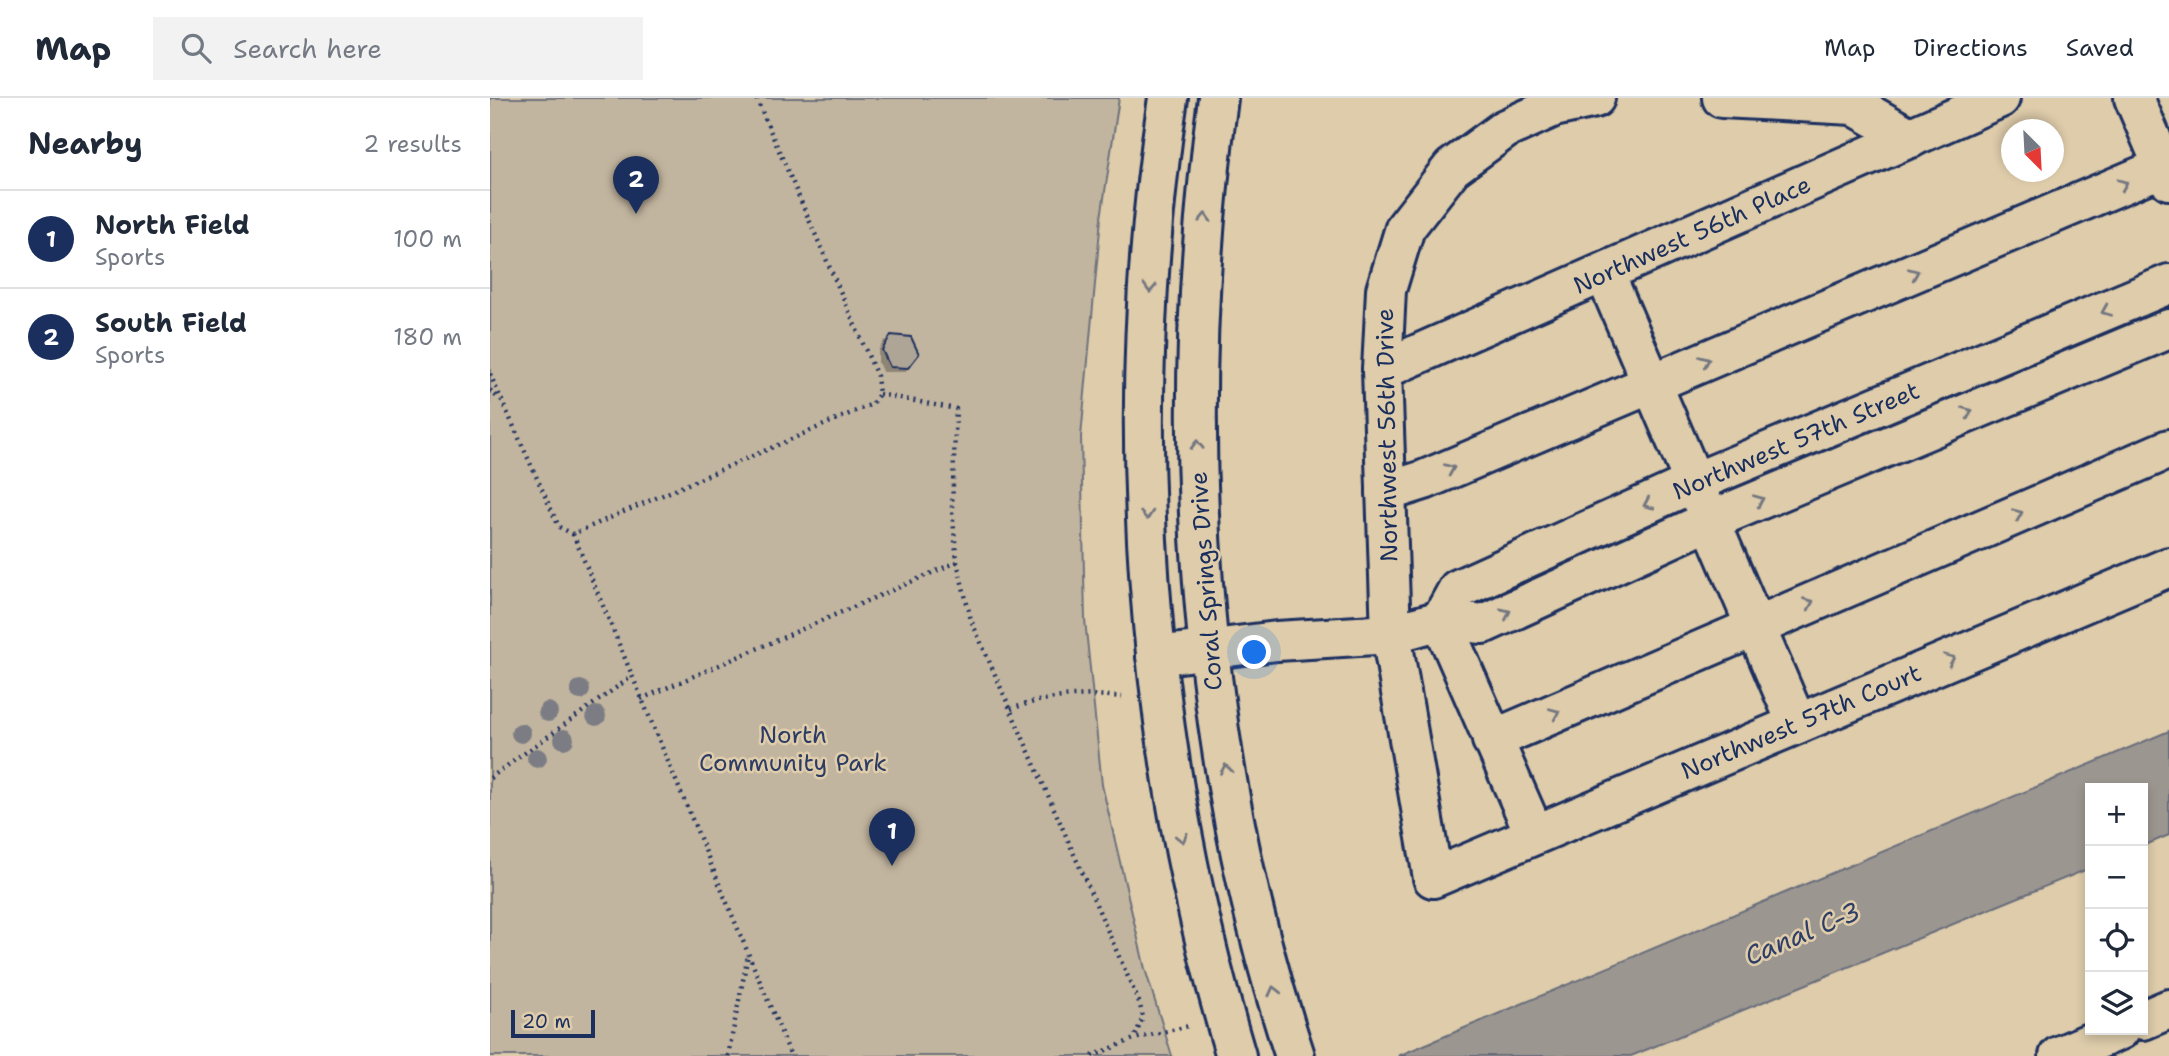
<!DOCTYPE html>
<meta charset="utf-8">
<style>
body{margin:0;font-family:"Shantell Sans",sans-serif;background:#f2f2f3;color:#1f2937}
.controls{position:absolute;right:21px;bottom:21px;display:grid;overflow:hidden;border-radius:0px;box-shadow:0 4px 10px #0003}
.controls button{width:63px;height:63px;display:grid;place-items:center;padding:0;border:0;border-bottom:2px solid #e0e1e3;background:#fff;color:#1f2937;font:35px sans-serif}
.compass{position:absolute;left:1511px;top:21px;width:63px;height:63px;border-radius:50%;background:#fff;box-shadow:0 4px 10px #0003;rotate:156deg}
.scale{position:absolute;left:21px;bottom:18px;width:84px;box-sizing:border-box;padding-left:7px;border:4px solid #1b2f5e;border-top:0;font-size:19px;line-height:24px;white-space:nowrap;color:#1b2f5e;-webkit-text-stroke:5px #deccaa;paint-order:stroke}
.you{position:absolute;left:765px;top:555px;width:24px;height:24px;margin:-18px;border:5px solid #fff;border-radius:50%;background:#1a73e8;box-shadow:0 0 0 10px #1a73e833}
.badge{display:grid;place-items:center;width:46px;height:46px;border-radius:50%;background:#1b2f5e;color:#fff;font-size:23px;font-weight:700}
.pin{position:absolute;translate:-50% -58px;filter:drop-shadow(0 2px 4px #0008)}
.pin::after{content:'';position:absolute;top:37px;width:24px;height:21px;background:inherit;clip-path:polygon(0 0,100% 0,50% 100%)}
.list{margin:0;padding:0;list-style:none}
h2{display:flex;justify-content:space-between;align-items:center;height:91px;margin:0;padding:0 28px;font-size:30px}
h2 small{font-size:23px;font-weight:400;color:#747a83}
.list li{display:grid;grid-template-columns:46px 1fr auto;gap:21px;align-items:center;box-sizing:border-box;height:98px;padding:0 28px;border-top:2px solid #e0e1e3}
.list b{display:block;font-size:26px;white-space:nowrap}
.list p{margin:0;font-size:23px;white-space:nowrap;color:#747a83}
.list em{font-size:23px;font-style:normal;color:#747a83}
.icon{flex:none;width:38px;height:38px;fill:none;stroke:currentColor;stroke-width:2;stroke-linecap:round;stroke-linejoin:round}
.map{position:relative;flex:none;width:1679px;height:958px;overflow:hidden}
header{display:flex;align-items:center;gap:42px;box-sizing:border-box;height:98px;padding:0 35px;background:#fff;border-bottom:2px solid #e0e1e3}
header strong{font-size:33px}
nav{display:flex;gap:38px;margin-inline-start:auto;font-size:24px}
.search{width:490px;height:63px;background:#f2f2f3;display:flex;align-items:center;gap:18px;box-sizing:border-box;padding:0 24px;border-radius:0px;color:#747a83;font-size:26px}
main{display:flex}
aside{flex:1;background:#fff}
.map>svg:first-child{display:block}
.green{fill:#c2b59f;stroke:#6e727e;stroke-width:2}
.water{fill:#9c9690;stroke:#686d7c;stroke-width:2}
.building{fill:#aea597;stroke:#1b2f5e;stroke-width:2;filter:url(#shadow)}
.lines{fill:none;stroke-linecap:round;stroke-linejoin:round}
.minor-casing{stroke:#1b2f5e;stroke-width:44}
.major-casing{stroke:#1b2f5e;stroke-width:44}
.highway-casing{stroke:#1b2f5e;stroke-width:44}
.path{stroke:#1b2f5e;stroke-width:4.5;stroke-dasharray:2 5;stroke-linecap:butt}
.minor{stroke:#deccaa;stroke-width:38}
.major{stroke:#deccaa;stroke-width:38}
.highway{stroke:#deccaa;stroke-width:38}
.tree{fill:#7c7d84}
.oneway{stroke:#737680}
.labels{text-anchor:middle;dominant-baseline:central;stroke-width:5;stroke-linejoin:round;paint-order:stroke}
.street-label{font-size:24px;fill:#1b2f5e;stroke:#deccaa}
.park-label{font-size:24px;fill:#2c3c64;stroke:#deccaa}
.water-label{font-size:26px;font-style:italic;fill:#2e3e66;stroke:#deccaa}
</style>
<header>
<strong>Map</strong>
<div class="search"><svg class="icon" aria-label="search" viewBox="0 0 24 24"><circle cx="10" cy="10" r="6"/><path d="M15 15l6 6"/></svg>Search here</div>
<nav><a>Map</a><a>Directions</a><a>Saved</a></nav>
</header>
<main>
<aside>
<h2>Nearby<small>2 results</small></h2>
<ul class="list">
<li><span class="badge">1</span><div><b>North Field</b><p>Sports</p></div><em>100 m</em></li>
<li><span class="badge">2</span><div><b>South Field</b><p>Sports</p></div><em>180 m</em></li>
</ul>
</aside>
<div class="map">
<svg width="1679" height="958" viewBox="0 0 1679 958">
<defs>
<filter id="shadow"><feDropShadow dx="-6" dy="6" stdDeviation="0" flood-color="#0004"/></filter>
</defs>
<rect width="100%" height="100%" fill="#deccaa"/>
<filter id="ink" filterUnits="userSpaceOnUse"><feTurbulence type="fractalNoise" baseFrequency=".0143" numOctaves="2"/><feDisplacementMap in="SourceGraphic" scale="14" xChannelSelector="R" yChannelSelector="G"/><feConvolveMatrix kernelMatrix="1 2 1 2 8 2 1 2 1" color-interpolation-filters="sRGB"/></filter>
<g filter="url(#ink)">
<path class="green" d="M0 0H629L611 120 591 339 595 522 612 687 655 871 682 958H0Z"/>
<path class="water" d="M1679 633V737L1653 748V690H1600V770L1141 958H908Z"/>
<path class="building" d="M401 237 421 239 429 256 418 270 400 269 392 252Z"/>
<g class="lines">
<g class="minor-casing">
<g id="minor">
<path d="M1105 0 1064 9 1015 31 962 70 915 130 896 192 892 272 901 536 943 780 1679 469"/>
<path d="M1232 0 1363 7 1421 40"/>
<path d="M1644 0 1679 82"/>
<path d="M1115 176 1307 626"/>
<path d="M892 272 1510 0"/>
<path d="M896 394 934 382 1673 69"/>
<path d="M951 522 968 491 1203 385 1679 186"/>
<path d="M951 522 1044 735"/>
<path d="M666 558 787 543 901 536 951 522 993 526 1219 423 1679 231"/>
<path d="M1002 642 1679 351"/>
</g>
</g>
<g class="major-casing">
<g id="major">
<path d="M678 0C630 319 654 649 746 958"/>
<path d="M728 0C686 318 704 652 805 958"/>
</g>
</g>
<g class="highway-casing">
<g id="highway">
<path d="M1653 922 1679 911"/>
<path d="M1569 958 1630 932"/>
</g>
</g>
<g class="path">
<path d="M0 276 69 429 83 436 382 306 389 296 387 278 266 0"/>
<path d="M0 292 10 302"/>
<path d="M389 296 466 311 462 410 467 464 481 522 649 904 653 919 644 941"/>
<path d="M83 436 301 958"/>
<path d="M151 601 467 464"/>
<path d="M521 611C556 598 594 595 632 599"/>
<path d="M0 680 141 579"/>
<path d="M238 958 258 857"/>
<path d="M602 958 644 941 699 928"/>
</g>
<use href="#minor" class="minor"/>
<use href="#major" class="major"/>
<use href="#highway" class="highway"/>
</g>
<g class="tree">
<circle cx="90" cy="592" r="10"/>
<circle cx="58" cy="614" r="10"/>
<circle cx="106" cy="618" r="10"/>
<circle cx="31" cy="635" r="10"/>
<circle cx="74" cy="641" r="10"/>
<circle cx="47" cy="660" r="10"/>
</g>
<defs><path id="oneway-chevron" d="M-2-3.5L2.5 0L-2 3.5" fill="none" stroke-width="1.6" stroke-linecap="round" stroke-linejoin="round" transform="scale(1.75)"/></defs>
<g class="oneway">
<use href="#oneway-chevron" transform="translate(1633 86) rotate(-23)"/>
<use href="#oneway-chevron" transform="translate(715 120) rotate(-88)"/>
<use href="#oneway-chevron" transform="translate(1424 175) rotate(-23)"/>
<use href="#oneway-chevron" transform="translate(660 190) rotate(93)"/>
<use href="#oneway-chevron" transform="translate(1616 213) rotate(157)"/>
<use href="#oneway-chevron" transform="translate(1215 263) rotate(-23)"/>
<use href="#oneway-chevron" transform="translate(1478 314) rotate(-23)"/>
<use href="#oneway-chevron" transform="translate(707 347) rotate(-91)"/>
<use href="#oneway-chevron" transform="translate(960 371) rotate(-23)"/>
<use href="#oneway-chevron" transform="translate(1269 402) rotate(-23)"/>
<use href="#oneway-chevron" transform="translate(1158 406) rotate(156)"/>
<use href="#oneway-chevron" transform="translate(1528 416) rotate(-23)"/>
<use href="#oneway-chevron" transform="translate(657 417) rotate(86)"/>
<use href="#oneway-chevron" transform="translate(1319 505) rotate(-23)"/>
<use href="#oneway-chevron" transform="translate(1016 515) rotate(-25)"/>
<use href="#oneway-chevron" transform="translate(1460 561) rotate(-23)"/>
<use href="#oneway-chevron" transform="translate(1065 615) rotate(-23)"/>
<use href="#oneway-chevron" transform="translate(736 671) rotate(-99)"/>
<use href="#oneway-chevron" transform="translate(692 740) rotate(77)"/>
<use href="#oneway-chevron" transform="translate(784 893) rotate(-104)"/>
</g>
</g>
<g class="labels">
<g class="street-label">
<text transform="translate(1202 137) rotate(-24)">Northwest 56th Place</text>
<text transform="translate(897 337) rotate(-91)">Northwest 56th Drive</text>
<text transform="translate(1306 343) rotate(-23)">Northwest 57th Street</text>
<text transform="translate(716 483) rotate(-94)">Coral Springs Drive</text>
<text transform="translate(1311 624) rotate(-23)">Northwest 57th Court</text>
</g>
<g class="park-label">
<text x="303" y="637">North<tspan x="303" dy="28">Community Park</tspan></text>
</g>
<g class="water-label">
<text transform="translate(1312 835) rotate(-23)">Canal C-3</text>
</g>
</g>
</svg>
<div class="controls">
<button>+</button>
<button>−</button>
<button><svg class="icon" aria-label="locate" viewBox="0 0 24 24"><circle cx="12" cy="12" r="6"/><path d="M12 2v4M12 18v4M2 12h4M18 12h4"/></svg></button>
<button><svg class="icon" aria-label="layers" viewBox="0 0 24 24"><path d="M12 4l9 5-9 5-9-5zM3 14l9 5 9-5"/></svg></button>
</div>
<svg class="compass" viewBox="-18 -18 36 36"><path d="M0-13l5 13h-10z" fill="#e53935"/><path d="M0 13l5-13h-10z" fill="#747a83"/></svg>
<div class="scale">20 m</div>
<div class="you"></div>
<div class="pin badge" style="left:402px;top:768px">1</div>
<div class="pin badge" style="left:146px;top:116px">2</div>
</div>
</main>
